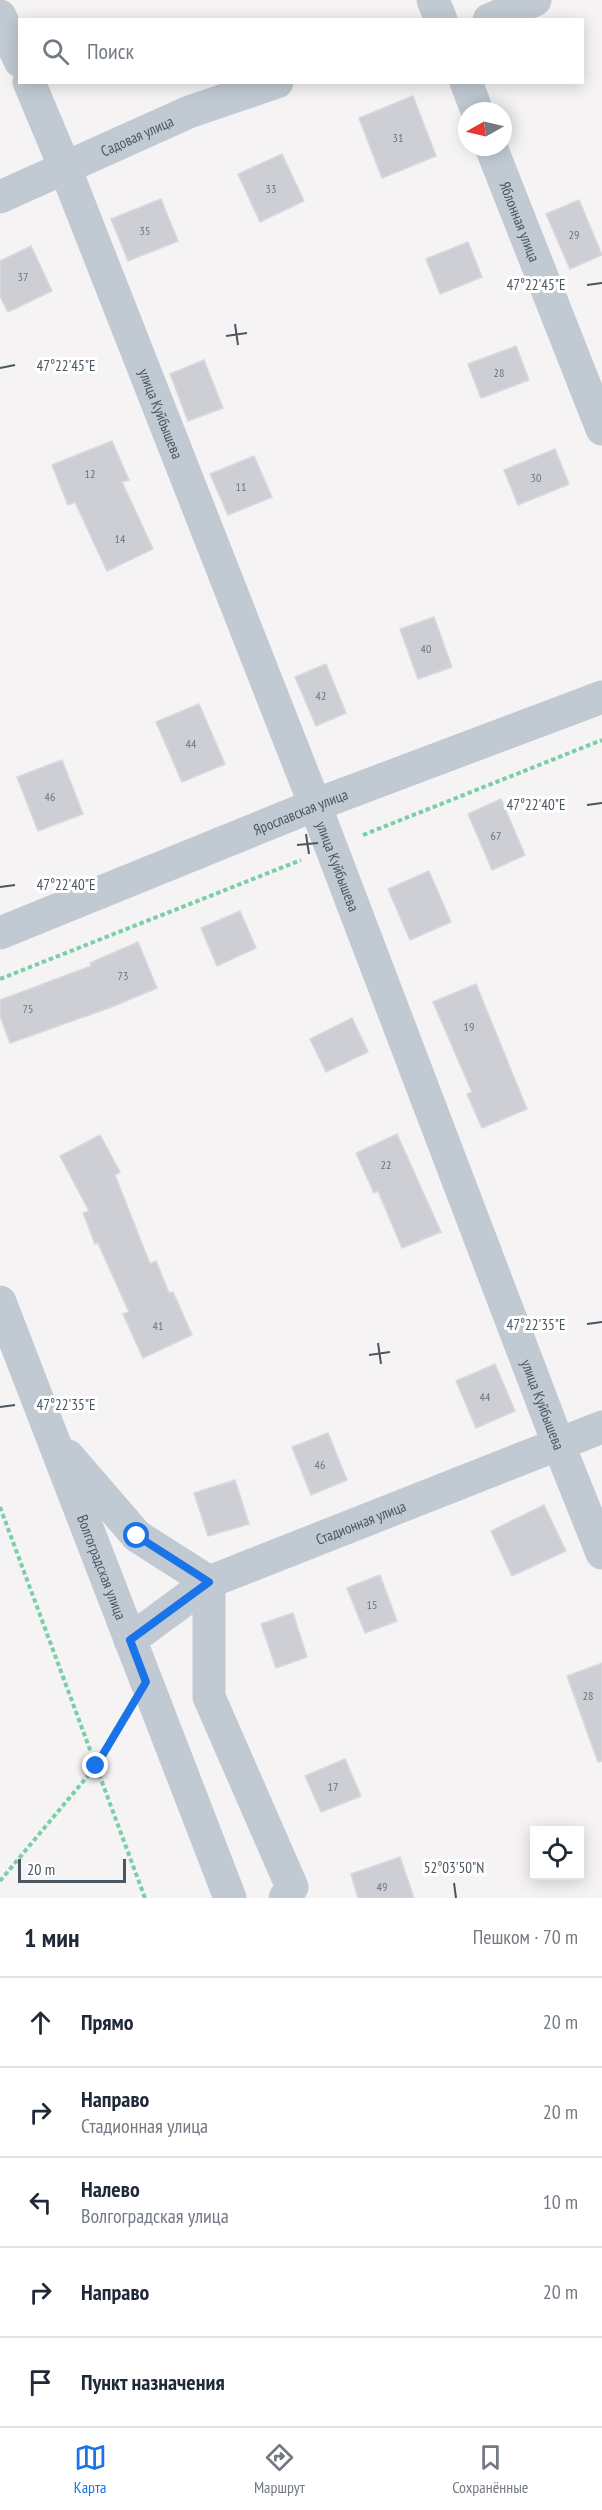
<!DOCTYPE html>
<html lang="ru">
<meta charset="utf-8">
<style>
body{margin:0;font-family:"PT Sans Narrow",sans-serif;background:#f2f2f3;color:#1f2937}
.controls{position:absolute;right:18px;bottom:18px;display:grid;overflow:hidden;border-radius:0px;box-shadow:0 3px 15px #0003}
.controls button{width:54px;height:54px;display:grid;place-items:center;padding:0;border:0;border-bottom:2px solid #e0e1e3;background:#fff;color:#1f2937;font:30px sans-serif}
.compass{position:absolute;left:458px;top:102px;width:54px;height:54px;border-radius:50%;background:#fff;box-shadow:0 3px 15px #0003;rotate:262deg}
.scale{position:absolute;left:18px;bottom:15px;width:108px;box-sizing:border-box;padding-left:6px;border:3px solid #4a5661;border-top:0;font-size:16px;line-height:21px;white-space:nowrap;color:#4a5661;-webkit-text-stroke:4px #fff;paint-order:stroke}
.stop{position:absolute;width:18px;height:18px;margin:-14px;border:4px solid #1a73e8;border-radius:50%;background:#fff}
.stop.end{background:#1a73e8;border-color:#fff;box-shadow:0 2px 6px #0008}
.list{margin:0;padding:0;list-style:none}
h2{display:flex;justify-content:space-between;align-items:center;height:78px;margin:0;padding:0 24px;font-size:26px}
h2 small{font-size:20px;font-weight:400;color:#747a83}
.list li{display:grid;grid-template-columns:39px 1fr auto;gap:18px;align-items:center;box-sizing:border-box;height:90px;padding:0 24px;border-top:2px solid #e0e1e3}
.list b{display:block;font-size:22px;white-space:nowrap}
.list p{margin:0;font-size:20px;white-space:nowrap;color:#747a83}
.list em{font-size:20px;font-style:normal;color:#747a83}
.icon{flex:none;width:33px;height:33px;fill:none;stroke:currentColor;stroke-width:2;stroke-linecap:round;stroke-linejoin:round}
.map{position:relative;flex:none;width:602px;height:1898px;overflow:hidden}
.search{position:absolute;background:#fff;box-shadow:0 3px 15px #0003;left:18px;right:18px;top:18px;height:66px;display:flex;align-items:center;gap:15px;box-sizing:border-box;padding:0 21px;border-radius:0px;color:#747a83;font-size:22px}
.sheet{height:528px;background:#fff}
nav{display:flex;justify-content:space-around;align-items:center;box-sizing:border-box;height:84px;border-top:2px solid #e0e1e3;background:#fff;font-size:16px;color:#747a83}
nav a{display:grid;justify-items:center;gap:3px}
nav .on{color:#1a73e8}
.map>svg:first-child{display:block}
.building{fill:#cdcfd5;stroke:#d7d9de;stroke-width:1.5}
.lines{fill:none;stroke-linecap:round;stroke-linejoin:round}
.path{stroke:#7ad0a6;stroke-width:4;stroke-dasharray:4.5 3;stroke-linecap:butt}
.minor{stroke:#c1cad2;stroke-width:33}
.route{stroke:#1a73e8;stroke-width:8}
.ticks{fill:none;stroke:#4a5661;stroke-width:2}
.labels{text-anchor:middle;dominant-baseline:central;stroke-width:6;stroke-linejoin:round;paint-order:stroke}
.number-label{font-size:12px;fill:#6b747e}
.street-label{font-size:15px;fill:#4a5661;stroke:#fff}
.ticks-label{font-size:15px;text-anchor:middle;fill:#4a5661;stroke:#fff;stroke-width:6;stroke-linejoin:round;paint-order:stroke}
</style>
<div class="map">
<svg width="602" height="1898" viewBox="0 0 602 1898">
<rect width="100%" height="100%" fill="#f5f3f3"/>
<g class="building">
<path d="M413 96 436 156 382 178 359 118Z"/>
<path d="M282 154 304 201 260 222 238 174Z"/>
<path d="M161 199 178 241 128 261 111 219Z"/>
<path d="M579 200 602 255 570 269 546 214Z"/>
<path d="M468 242 482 277 440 294 426 259Z"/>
<path d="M31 246 52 291 8 312 0 296V261Z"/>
<path d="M516 346 529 380 481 398 468 364Z"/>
<path d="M204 360 223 408 188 421 170 374Z"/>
<path d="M112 441 129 480 122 482 153 549 107 571 75 502 68 505 52 465Z"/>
<path d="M555 449 569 484 518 505 504 470Z"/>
<path d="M254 456 272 497 228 515 210 474Z"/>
<path d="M434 617 452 667 418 679 400 629Z"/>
<path d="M326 664 346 713 316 726 295 677Z"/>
<path d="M199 704 225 764 182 782 156 722Z"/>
<path d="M62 760 83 814 38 831 17 777Z"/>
<path d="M501 799 525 855 492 870 468 814Z"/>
<path d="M429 871 451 922 410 940 388 889Z"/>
<path d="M240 911 256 948 217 966 201 928Z"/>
<path d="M138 942 157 988 109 1008 10 1043 0 1016V1000L91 966 90 963Z"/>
<path d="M476 984 527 1109 482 1128 467 1094 472 1092 433 1002Z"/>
<path d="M352 1018 368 1052 326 1072 310 1039Z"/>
<path d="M397 1134 441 1232 402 1248 378 1191 374 1193 356 1153Z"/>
<path d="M100 1135 120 1172 115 1175 150 1264 156 1261 169 1293 173 1292 192 1335 143 1358 123 1314 129 1312 98 1243 95 1244 83 1213 89 1211 60 1156Z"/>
<path d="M495 1364 515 1411 476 1428 456 1381Z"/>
<path d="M328 1433 347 1480 311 1495 292 1447Z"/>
<path d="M235 1480 249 1524 208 1536 194 1493Z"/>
<path d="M544 1505 566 1551 512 1576 491 1531Z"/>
<path d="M380 1575 397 1621 365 1633 347 1588Z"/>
<path d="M293 1613 307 1657 276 1668 261 1624Z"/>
<path d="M602 1663V1761L598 1762 567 1676Z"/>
<path d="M345 1759 361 1796 321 1812 305 1776Z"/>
<path d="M400 1857 414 1898H358L351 1874Z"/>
</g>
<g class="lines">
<g class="path">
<path d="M363 835 602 740"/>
<path d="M0 979 301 860"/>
<path d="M0 1507 145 1898"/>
<path d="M0 1881 96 1766 123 1720"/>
</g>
<g class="minor">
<path d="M433 0 441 20"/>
<path d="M0 16 20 61"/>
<path d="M489 20 535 0"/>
<path id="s1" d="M29 82 65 168 315 805 558 1443 602 1553"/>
<path d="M466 82 477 111"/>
<path id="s2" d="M491 147 602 429"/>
<path id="s3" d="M0 197 189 112 277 82"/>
<path id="s4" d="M0 933 315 805 602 697"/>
<path id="s5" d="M0 1302 230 1898"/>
<path d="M68 1456 137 1536 209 1582V1697L292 1887 285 1898"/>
<path id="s6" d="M130 1640 209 1582 602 1427"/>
</g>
</g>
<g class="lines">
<path class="route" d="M96 1766 146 1682 130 1640 209 1582 137 1536"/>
</g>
<path class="ticks" d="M587 285 602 283M235 324 238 345M226 336 247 333M0 368 15 365M587 805 602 803M306 834 309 854M297 845 318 843M0 887 15 885M587 1324 602 1322M378 1343 381 1364M369 1355 390 1352M0 1407 15 1405M454 1883 456 1898"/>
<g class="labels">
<g class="number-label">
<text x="398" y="137">31</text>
<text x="271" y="188">33</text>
<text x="145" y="230">35</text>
<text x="574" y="234">29</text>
<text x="23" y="276">37</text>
<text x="499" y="372">28</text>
<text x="90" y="473">12</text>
<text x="536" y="477">30</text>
<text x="241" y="486">11</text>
<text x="120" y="538">14</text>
<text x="426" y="648">40</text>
<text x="321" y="695">42</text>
<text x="191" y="743">44</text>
<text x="50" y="796">46</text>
<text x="496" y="835">67</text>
<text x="123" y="975">73</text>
<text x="28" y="1008">75</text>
<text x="469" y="1026">19</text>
<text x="386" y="1164">22</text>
<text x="158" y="1325">41</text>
<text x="485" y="1396">44</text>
<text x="320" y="1464">46</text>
<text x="372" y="1604">15</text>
<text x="588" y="1695">28</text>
<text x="333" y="1786">17</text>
<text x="382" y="1886">49</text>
</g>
<g class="street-label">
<text stroke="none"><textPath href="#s3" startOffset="150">Садовая улица</textPath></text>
<text stroke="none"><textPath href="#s2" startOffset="80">Яблонная улица</textPath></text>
<text stroke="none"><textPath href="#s1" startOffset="357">улица Куйбышева</textPath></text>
<text stroke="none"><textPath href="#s4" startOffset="324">Ярославская улица</textPath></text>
<text stroke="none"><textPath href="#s1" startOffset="843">улица Куйбышева</textPath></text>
<text stroke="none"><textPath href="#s1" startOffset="1419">улица Куйбышева</textPath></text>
<text stroke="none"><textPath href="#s6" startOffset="261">Стадионная улица</textPath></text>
<text stroke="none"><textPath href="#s5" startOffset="284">Волгоградская улица</textPath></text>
</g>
</g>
<g class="ticks-label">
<text x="536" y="290">47°22'45"E</text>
<text x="66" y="371">47°22'45"E</text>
<text x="536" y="810">47°22'40"E</text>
<text x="66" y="890">47°22'40"E</text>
<text x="536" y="1330">47°22'35"E</text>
<text x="66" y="1410">47°22'35"E</text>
<text x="454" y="1873">52°03'50"N</text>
</g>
</svg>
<div class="controls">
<button><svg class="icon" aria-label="locate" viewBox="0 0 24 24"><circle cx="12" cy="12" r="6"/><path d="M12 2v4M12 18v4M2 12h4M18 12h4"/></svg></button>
</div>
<svg class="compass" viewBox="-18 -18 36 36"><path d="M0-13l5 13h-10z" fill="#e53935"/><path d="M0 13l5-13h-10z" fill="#747a83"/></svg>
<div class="scale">20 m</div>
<div class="stop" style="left:137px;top:1536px"></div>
<div class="stop end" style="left:96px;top:1766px"></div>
<div class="search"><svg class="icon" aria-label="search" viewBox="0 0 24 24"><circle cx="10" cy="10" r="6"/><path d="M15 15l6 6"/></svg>Поиск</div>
</div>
<section class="sheet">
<h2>1 мин<small>Пешком · 70 m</small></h2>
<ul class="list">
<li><svg class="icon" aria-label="ahead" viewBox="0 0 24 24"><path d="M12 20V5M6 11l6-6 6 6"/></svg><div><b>Прямо</b></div><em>20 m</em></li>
<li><svg class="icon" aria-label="right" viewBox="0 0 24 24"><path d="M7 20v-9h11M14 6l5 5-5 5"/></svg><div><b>Направо</b><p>Стадионная улица</p></div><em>20 m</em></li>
<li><svg class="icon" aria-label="left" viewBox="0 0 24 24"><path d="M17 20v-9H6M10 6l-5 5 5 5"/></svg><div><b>Налево</b><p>Волгоградская улица</p></div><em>10 m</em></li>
<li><svg class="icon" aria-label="right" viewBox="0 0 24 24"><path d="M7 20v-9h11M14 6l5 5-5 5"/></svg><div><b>Направо</b></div><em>20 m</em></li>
<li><svg class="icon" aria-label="arrive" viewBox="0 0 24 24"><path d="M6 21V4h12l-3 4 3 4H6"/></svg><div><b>Пункт назначения</b></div></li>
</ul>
</section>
<nav>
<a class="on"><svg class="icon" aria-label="map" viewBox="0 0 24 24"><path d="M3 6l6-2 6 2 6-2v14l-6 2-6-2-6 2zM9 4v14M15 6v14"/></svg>Карта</a>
<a><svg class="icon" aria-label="directions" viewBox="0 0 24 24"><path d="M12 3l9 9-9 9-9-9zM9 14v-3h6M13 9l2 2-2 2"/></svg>Маршрут</a>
<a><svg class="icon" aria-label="saved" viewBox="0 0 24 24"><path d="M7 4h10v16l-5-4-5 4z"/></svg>Сохранённые</a>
</nav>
